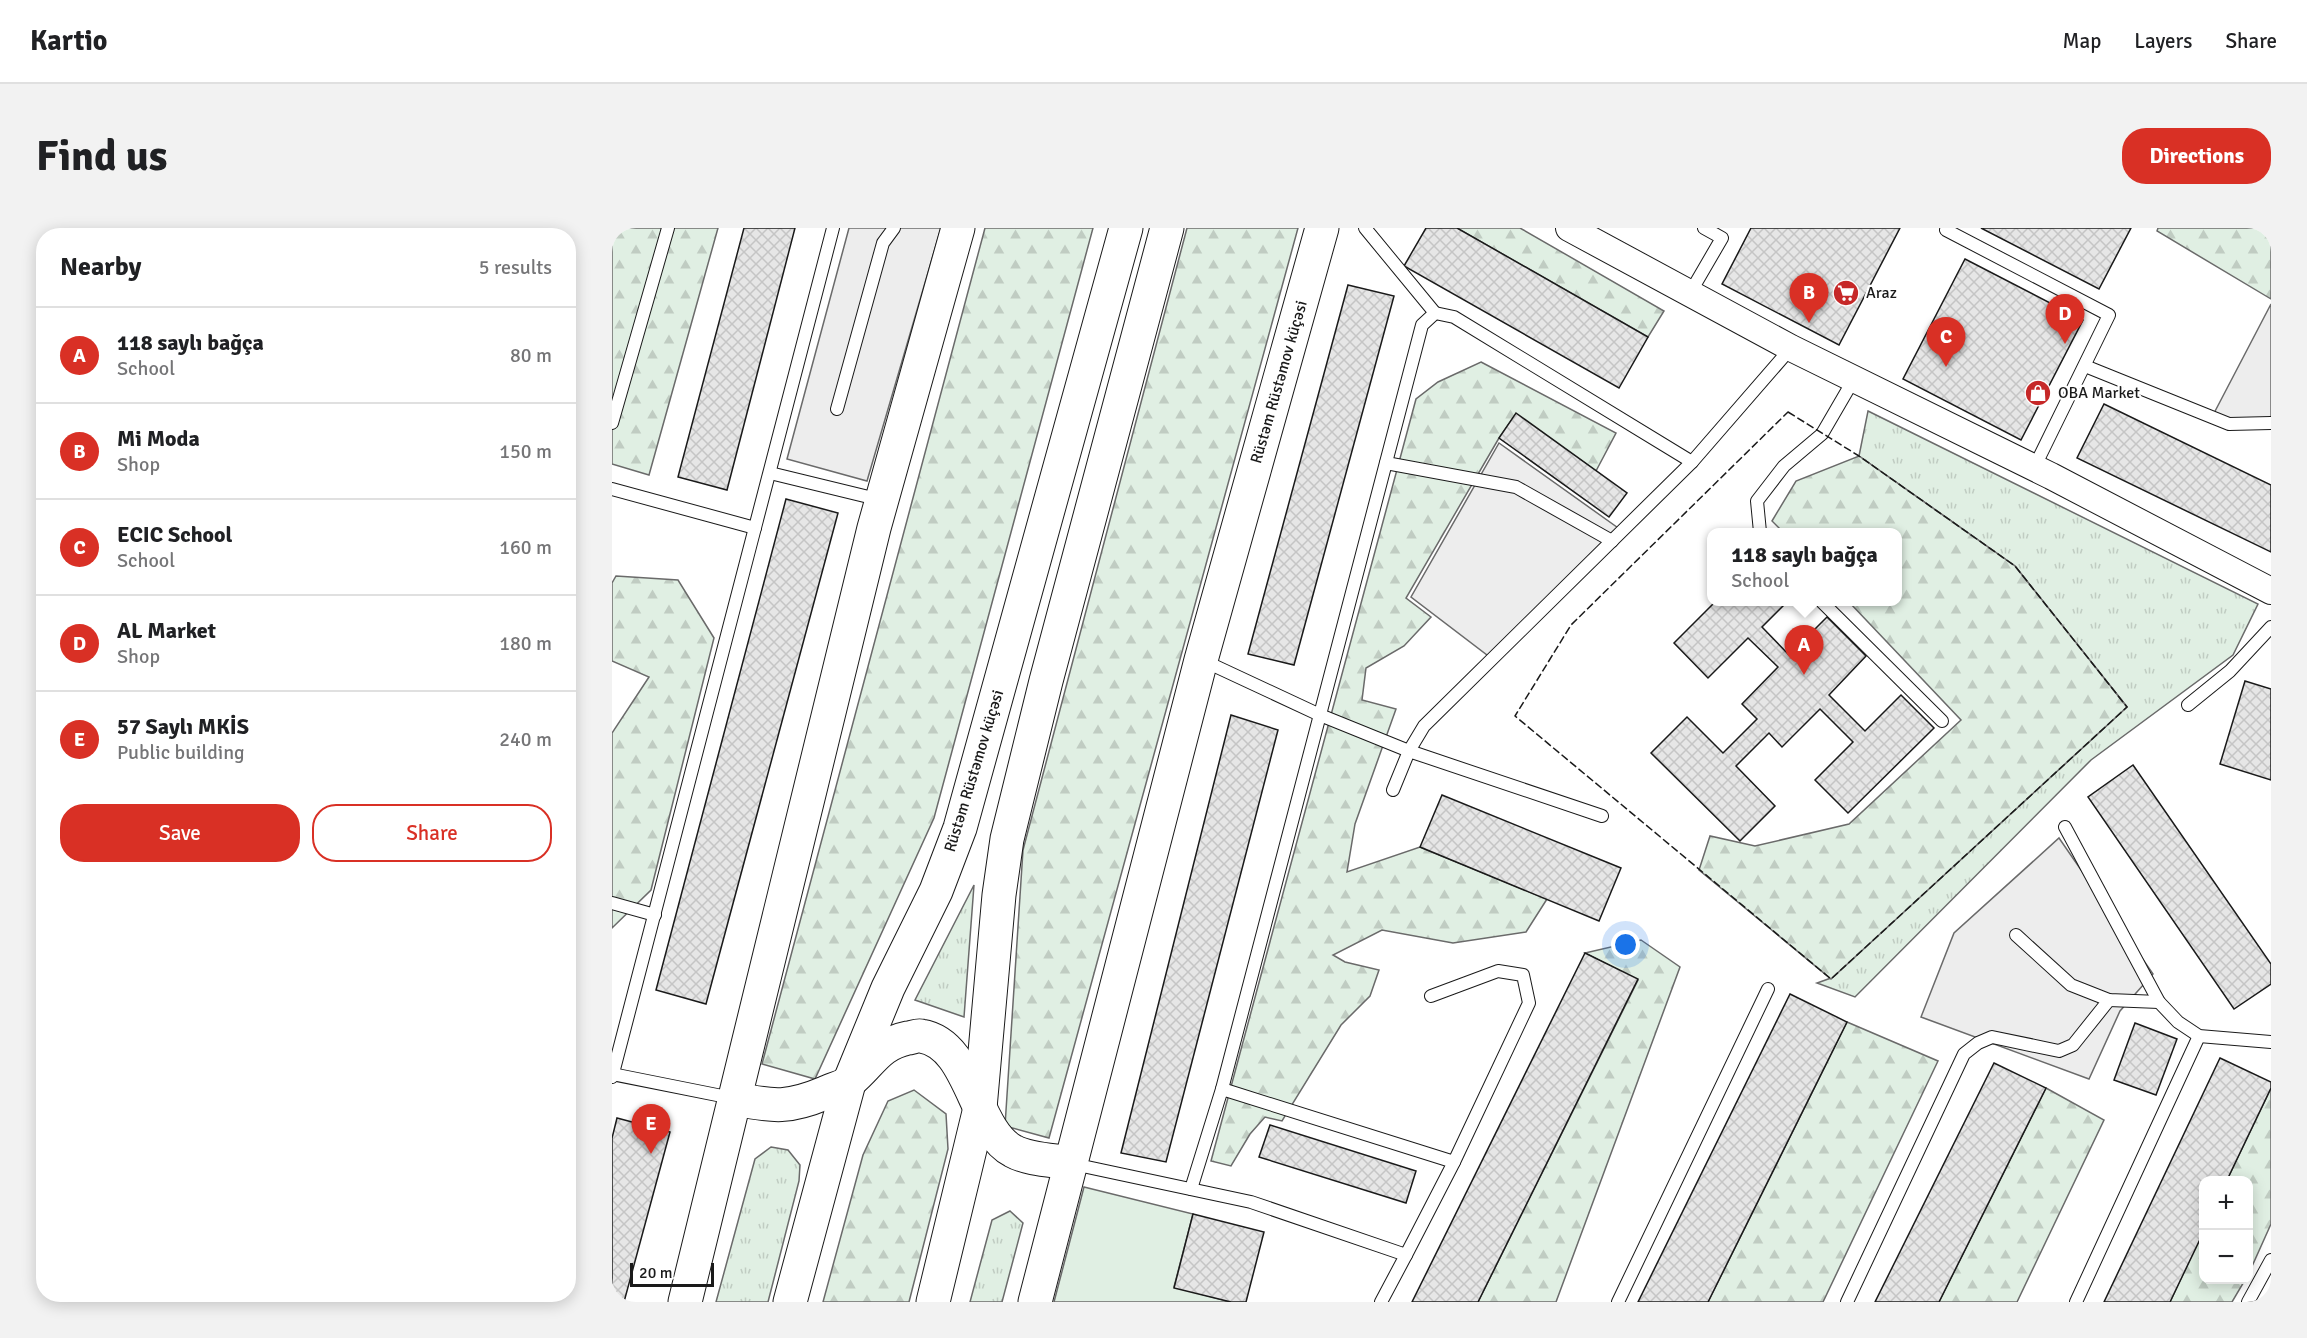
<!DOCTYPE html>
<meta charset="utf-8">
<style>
body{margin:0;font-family:Signika,sans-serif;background:#f2f2f2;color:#202124}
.controls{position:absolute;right:18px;bottom:18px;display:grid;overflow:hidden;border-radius:12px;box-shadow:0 3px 15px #0003}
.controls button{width:54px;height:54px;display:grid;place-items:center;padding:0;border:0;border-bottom:2px solid #e0e0e0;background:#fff;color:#202124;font:30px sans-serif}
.scale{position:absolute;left:18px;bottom:15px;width:84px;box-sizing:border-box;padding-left:6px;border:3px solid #1a1a1a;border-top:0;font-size:16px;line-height:21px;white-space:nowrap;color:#1a1a1a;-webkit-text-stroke:4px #fff;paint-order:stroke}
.you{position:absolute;left:1014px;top:717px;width:21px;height:21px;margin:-15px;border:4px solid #fff;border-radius:50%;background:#1a73e8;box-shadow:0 0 0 9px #1a73e833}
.badge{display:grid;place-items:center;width:39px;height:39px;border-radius:50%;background:#d93025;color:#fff;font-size:20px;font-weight:700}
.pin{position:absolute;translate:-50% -50px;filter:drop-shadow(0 2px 3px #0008)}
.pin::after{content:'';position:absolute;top:32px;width:21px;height:18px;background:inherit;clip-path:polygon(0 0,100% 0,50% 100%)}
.popup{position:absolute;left:1095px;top:300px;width:195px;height:78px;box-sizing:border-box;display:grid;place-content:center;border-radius:12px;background:#fff;filter:drop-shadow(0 2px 4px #0005);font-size:20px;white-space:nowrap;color:#757577}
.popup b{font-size:22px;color:#202124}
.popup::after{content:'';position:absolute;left:50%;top:100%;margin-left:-12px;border:12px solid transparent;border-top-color:#fff}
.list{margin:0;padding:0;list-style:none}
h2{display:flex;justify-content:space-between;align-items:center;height:78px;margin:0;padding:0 24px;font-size:26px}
h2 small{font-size:20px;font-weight:400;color:#757577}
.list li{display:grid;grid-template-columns:39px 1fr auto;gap:18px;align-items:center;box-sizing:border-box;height:96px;padding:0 24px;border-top:2px solid #e0e0e0}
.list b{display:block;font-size:22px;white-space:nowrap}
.list p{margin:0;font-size:20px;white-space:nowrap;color:#757577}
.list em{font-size:20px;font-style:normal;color:#757577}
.actions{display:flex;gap:12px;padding:18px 24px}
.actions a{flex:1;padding:14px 0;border:2px solid #d93025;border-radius:24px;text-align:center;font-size:21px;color:#d93025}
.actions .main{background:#d93025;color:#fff}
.map{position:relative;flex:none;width:1659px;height:1074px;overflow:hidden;border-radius:24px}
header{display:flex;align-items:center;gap:36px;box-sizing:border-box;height:84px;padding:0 30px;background:#fff;border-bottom:2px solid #e0e0e0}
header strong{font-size:28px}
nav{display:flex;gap:33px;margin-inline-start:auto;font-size:21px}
.intro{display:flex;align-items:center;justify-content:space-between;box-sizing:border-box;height:144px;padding:0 36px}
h1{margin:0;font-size:42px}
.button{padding:15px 27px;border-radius:24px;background:#d93025;color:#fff;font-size:21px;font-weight:700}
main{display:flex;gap:36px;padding:0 36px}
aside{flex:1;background:#fff;border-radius:24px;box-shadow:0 3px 15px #0003}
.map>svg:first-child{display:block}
.grass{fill:url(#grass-tufts);stroke:#6a6a6a;stroke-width:1.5}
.forest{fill:url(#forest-firs);stroke:#6a6a6a;stroke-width:1.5}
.park{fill:#e0efe3;stroke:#6a6a6a;stroke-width:1.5}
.parking{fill:#ededed;stroke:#6a6a6a;stroke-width:1.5}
.building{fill:url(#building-cross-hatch);stroke:#1a1a1a;stroke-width:1.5}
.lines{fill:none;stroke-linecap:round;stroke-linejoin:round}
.lane-casing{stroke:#1a1a1a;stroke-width:14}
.street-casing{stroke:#1a1a1a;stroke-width:28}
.secondary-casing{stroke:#1a1a1a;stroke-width:35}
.lane{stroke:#fff;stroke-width:12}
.street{stroke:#fff;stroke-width:26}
.secondary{stroke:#fff;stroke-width:33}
.fence{stroke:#1a1a1a;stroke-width:1.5;stroke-dasharray:8 3;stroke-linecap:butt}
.labels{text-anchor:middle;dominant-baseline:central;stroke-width:4.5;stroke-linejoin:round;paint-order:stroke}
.poi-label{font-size:16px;fill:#1a1a1a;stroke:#fff;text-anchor:start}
.street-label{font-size:16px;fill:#1a1a1a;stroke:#fff}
</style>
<header>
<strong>Kartio</strong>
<nav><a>Map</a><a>Layers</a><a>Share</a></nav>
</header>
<div class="intro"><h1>Find us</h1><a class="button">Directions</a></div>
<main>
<aside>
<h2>Nearby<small>5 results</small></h2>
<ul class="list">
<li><span class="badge">A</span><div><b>118 saylı bağça</b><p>School</p></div><em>80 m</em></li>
<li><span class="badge">B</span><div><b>Mi Moda</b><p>Shop</p></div><em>150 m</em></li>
<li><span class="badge">C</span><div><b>ECIC School</b><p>School</p></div><em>160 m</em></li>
<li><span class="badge">D</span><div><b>AL Market</b><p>Shop</p></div><em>180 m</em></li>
<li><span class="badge">E</span><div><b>57 Saylı MKİS</b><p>Public building</p></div><em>240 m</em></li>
</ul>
<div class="actions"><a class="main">Save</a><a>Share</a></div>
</aside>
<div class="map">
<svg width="1659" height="1074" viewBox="0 0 1659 1074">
<defs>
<pattern id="grass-tufts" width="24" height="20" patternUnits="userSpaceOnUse" patternTransform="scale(1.5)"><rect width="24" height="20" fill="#e0efe3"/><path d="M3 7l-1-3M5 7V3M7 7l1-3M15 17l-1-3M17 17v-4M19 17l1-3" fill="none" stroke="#c0ccc2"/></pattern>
<pattern id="forest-firs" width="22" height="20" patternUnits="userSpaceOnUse" patternTransform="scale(1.5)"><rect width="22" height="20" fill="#e0efe3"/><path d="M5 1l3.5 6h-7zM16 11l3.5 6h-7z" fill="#c0ccc2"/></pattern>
<pattern id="building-cross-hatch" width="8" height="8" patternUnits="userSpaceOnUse" patternTransform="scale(1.5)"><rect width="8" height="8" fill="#e6e6e6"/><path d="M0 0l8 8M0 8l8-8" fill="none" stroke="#c5c5c5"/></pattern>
</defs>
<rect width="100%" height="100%" fill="#fff"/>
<g class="grass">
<path d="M1256 183 1646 376 1621 427 1479 532 1243 769 1205 755 1219 750 1515 479 1403 338 1247 228Z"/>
<path d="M362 657 352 789 303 772Z"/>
<path d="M159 919 176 922 188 937 187 953 156 1074H104L143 931Z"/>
<path d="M398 983 411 995 390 1074H358L380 992Z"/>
</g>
<g class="forest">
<path d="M4 0H106L37 247 0 236V14Z"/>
<path d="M373 0H481L322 590 203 851 150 836Z"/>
<path d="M575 0H686L437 910 393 898 411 622Z"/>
<path d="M845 0H908L1052 83 1036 109Z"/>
<path d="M1546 0H1652L1659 5V71L1545 3Z"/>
<path d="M869 134 1004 205 984 243 904 186 887 210 794 370 819 389 792 418 754 440 750 472 784 481 743 596 735 644 808 619 935 671 914 704 841 715 770 702 721 727 733 734 767 742 758 768 729 797 670 893 653 889 638 906 619 938 599 933 804 171 826 154Z"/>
<path d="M1247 228 1403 338 1515 479 1219 751 1087 642 1098 608 1143 618 1237 596 1349 492 1237 374H1285V304H1171L1160 293 1184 253Z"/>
<path d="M4 348 66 352 102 410 39 662 0 700V505L37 449 0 433V355Z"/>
<path d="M1029 712 1068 739 944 1074H866L1026 752 973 725Z"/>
<path d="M1235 794 1326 833 1211 1074H1096Z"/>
<path d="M1434 860 1492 892 1405 1074H1327Z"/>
<path d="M1659 860V996L1637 1045 1636 952H1615Z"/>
<path d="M302 862 334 886 336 921 297 1074H211L251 927 276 873Z"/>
<path d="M1591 1003 1592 1052H1633L1620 1074H1558Z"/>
</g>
<path class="park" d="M472 959 581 986 562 1059 619 1074H442Z"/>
<g class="parking">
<path d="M237 0H329L255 253 175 231Z"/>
<path d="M1659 76V195L1600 189Z"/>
<path d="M887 215 1009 302 879 430 799 369Z"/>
<path d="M1447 610 1541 746 1508 783 1477 851 1309 789 1342 705Z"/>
</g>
<g class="building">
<path d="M132 0H183L115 262 66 249Z"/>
<path d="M814 0H845L1036 109 1007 160 792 38Z"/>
<path d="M1139 0H1288L1227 117 1110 56Z"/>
<path d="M1369 0H1519L1487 61Z"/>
<path d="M1353 31 1471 92 1409 212 1291 151Z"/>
<path d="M736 57 782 68 682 437 636 426Z"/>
<path d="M1492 176 1659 257V324L1465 230Z"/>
<path d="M904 185 1015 265 997 289 887 210Z"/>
<path d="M174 271 226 285 94 776 44 762Z"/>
<path d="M1103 374H1175L1150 399 1177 427 1215 389 1254 428 1217 467 1253 503 1289 467 1322 500 1236 585 1203 552 1241 514 1208 481 1170 519 1157 505 1124 538 1163 578 1128 613 1039 525 1075 489 1111 525 1145 491 1130 476 1166 439 1136 410 1096 450 1062 415Z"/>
<path d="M1633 453 1659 461V552L1608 536Z"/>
<path d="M619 487 666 502 554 934 509 925Z"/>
<path d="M1521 537 1659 736V756L1622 781 1476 569Z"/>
<path d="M830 567 1009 640 987 693 808 619Z"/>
<path d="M973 725 1026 751 866 1074H800Z"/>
<path d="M1178 766 1235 794 1096 1074H1026Z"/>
<path d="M1523 795 1565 811 1544 867 1502 852Z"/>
<path d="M1608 830 1659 854V860L1615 952H1592V1003L1558 1074H1492Z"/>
<path d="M1382 835 1434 860 1327 1074H1263Z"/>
<path d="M5 890 58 904 12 1074H0V910Z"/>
<path d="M658 897 804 943 794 975 647 929Z"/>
<path d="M581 986 652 1004 634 1074H619L562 1060Z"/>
</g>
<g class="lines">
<g class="lane-casing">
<g id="lane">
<path d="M753 0 823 85"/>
<path d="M1334 2 1497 87 1422 240"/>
<path d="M1078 65 1110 10 1092 0"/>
<path d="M1473 138 1617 196 1659 195"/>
<path d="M225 181 271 15 282 0"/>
<path d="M0 195 56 0"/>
<path d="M774 235 904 259 1000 313"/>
<path d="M158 245 269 272"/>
<path d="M0 261 143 300"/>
<path d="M1148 304 1145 273 1172 238 1210 206 1242 151"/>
<path d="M1210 374 1330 493"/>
<path d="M590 432 708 487 797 523 990 588"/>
<path d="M1576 477 1618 443 1659 399"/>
<path d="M781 562 797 523 812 498 1080 234 1179 120"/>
<path d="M1453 599 1547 774 1566 794 1587 808 1659 814"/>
<path d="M0 675 43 687"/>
<path d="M1404 707 1459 757 1497 772 1547 774"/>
<path d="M0 846 120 870"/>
<path d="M0 849 221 0"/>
<path d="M610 861 842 934"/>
<path d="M461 936 639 974 794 1027 842 934 917 775 911 747 886 743 819 768"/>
<path d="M579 961 610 861 810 97 823 85 842 89 1080 234"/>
<path d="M769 1074 794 1027"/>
<path d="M1006 1074 1156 761"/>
<path d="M1235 1074 1352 826 1366 815 1380 809 1447 823 1461 817 1497 772"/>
<path d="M1464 1074 1587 808"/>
<path d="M1636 1074 1659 1032"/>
</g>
</g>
<g class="street-casing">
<path id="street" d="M957 0 1179 120 1439 248 1659 363"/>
</g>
<g class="secondary-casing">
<g id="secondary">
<path d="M125 871C162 879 177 880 213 865 221 861 232 859 238 853 259 836 266 816 296 810 299 810 305 807 309 808 360 816 361 902 401 923 417 932 441 932 459 935"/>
<path d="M73 1074 262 300 346 0"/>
<path d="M178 1074 237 855 276 760 324 663 348 600 514 0"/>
<path d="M321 1074 368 880 387 667 395 611 434 453 555 0"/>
<path d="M423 1074 589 432 710 0"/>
</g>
</g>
<use href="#lane" class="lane"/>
<use href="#street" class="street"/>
<use href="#secondary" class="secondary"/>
<path class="fence" d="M1176 184 1247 228 1403 338 1515 479 1219 751 903 488 959 397Z"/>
</g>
<defs>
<g id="supermarket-disc" transform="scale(1.35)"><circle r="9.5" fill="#c62828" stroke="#fff"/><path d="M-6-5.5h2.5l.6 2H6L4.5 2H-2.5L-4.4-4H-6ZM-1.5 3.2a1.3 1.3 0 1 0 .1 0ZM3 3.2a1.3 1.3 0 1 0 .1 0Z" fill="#fff"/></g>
<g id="shop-disc" transform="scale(1.35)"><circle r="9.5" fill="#c62828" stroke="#fff"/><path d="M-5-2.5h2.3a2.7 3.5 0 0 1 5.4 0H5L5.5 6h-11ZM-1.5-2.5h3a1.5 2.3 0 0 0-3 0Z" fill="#fff"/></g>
</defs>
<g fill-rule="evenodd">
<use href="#supermarket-disc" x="1234" y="65"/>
<use href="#shop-disc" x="1426" y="165"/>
</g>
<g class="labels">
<g class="poi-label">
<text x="1254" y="65">Araz</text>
<text x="1446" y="165">OBA Market</text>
</g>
<g class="street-label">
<text transform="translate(667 154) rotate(-74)">Rüstəm Rüstəmov küçəsi</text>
<text transform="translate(362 543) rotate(-73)">Rüstəm Rüstəmov küçəsi</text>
</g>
</g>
</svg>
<div class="controls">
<button>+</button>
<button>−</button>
</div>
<div class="scale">20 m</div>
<div class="you"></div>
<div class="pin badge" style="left:1192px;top:447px">A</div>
<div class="popup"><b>118 saylı bağça</b>School</div>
<div class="pin badge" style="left:1197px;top:95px">B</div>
<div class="pin badge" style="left:1334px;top:139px">C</div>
<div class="pin badge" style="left:1453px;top:116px">D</div>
<div class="pin badge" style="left:39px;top:926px">E</div>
</div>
</main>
